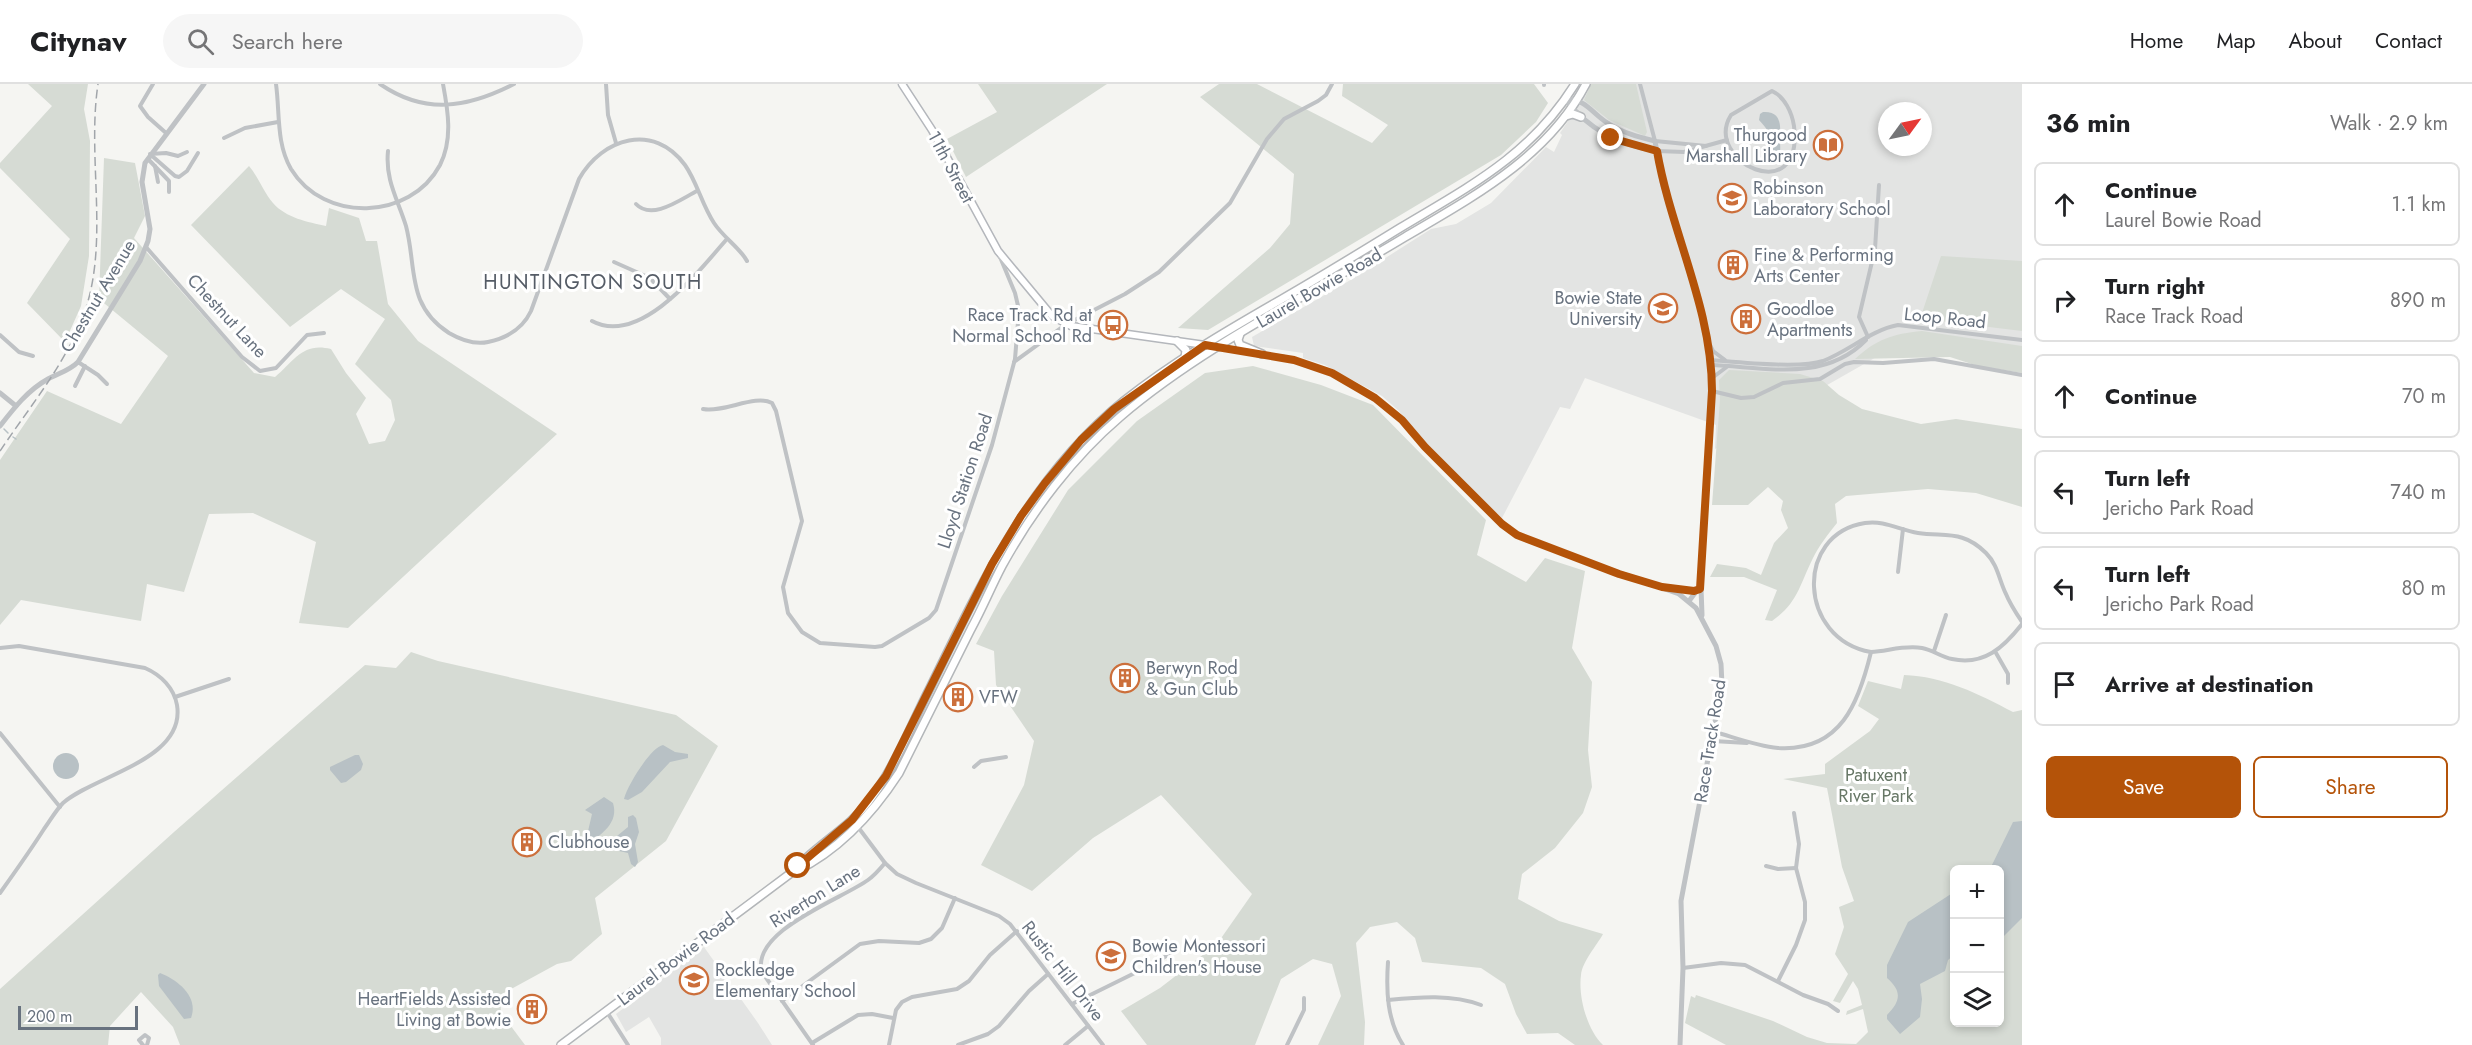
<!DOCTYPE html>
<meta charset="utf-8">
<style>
body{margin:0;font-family:Jost,sans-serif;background:#f6f6f6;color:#202124}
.controls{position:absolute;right:18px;bottom:18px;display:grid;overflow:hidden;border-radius:9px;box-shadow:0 3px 9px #0003}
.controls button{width:54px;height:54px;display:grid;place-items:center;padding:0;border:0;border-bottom:2px solid #e0e0e0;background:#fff;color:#202124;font:30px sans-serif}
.compass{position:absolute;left:1878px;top:18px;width:54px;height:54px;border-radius:50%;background:#fff;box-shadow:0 3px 9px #0003;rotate:57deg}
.scale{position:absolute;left:18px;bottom:15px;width:120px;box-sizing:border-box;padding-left:6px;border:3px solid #68727f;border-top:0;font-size:16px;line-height:21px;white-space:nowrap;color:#68727f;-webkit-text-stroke:4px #fff;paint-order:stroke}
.stop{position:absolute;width:18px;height:18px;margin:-14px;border:4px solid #b45309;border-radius:50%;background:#fff}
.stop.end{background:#b45309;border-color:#fff;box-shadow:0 2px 6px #0008}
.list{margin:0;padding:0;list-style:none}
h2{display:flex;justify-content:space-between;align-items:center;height:78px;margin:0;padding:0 24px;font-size:26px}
h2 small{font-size:20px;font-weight:400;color:#757577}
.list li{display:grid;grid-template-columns:39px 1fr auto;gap:18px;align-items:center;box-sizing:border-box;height:84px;margin:0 12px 12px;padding:0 12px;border:2px solid #e0e0e0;border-radius:9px}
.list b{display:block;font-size:22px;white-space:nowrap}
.list p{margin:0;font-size:20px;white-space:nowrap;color:#757577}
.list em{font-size:20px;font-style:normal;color:#757577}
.actions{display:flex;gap:12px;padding:18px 24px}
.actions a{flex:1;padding:14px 0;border:2px solid #b45309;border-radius:9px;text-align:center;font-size:21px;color:#b45309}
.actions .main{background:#b45309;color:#fff}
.icon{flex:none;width:33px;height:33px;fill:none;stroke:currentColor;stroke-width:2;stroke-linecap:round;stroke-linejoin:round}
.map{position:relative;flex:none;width:2022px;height:961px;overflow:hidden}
header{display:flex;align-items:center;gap:36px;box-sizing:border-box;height:84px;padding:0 30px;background:#fff;border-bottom:2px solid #e0e0e0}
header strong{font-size:28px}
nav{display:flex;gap:33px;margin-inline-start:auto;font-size:21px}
.search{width:420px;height:54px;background:#f6f6f6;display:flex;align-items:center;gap:15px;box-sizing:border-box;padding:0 21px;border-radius:33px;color:#757577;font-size:22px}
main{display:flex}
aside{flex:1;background:#fff}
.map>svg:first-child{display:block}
.built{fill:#e3e4e3;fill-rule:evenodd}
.green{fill:#d6dbd4;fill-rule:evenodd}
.water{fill:#b8c1c5}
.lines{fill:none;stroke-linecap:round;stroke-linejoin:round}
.stream{stroke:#b8c1c5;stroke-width:1.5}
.secondary-casing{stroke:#b4b7bc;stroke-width:9}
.primary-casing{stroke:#b3b6b9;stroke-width:10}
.minor{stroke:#bfc2c5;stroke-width:4}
.tertiary{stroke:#bfc2c5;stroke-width:5}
.secondary{stroke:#fff;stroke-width:6}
.primary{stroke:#fff;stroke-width:7}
.rail{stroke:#a1a5aa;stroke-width:1.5;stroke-dasharray:9 4.5;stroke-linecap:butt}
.route{stroke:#b45309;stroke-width:8}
.labels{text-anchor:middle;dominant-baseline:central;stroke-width:6;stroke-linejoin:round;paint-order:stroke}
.poi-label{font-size:18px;fill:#68727f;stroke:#fff;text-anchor:start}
.street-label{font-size:18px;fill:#68727f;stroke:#fff}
.park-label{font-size:18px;fill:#677766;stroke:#fff}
.neighbourhood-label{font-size:20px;letter-spacing:1.5px;fill:#555c66;stroke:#fff}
</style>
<header>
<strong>Citynav</strong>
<div class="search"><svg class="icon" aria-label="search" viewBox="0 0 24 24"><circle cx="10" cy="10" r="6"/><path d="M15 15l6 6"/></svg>Search here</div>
<nav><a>Home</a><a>Map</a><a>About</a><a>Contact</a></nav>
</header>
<main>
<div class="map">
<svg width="2022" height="961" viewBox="0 0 2022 961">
<rect width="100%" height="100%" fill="#f5f5f2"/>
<g class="built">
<path d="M1593 0H2022V273L1901 259 1715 365 1716 341 1585 294 1570 325 1560 323 1502 434 1429 365 1399 327 1382 312 1325 281 1303 274V269L1254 262 1252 253 1354 194 1431 145 1456 140 1491 119 1546 63 1554 68 1562 51 1560 49ZM1887 27H1923V63H1887Z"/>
<path d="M704 863 758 939 772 961H661V954L649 933 626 948 616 930Z"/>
</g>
<g class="green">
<path d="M28 0H88L84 25 90 57 89 172 81 222 65 258 27 219 70 155 0 84V79L52 22Z"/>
<path d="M978 0H1107L966 93 947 55 997 28Z"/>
<path d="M1219 0H1257L1372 59 1388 41 1342 12 1343 0H1534L1548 19 1536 38 1501 71 1208 246 1178 244 1270 164 1290 140 1294 90 1200 13Z"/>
<path d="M1591 0H1636L1647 48 1645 52 1609 36 1584 16Z"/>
<path d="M104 74 135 79 145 132 134 154 254 289 275 293C295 276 303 258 331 265L346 289 366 314 356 330 369 360 385 357 395 336 391 316 355 280 385 235 341 205 290 243 191 141 249 82C259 94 264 109 273 119 286 134 308 138 326 142L329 124 359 134 366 157H377L388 220 418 257 557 350 348 544 299 539 316 458 253 429 209 430 184 508 147 500 141 537 21 516 0 541V376L47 307 121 340 168 272 99 215Z"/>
<path d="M1941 172 2022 177V247L1923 235V226Z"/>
<path d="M1922 247 2022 262V289L1978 282 1950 273 1855 275C1877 255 1892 250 1922 247Z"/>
<path d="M1253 282 1321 301 1373 321 1486 436 1477 471 1526 498 1545 474 1585 487 1572 564 1592 598 1588 666 1592 703 1583 729 1555 764 1522 790 1518 815 1559 837 1603 850C1597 861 1582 878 1581 891 1578 912 1587 946 1603 961H1575L1558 949 1527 950 1516 930 1505 900 1481 884 1422 878 1415 854 1397 838 1370 843 1356 859 1365 938 1364 961H1318L1341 912 1332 880 1313 875 1281 895 1255 961H1147L1121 927 1160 904 1217 860 1252 810 1161 711 1093 754 1032 807 981 781 1024 701 1034 657 996 601 994 567 976 560 1002 512 1068 406 1137 337 1205 289Z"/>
<path d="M1729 286 1800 290 1823 297 1839 311 1862 325 1921 340 1956 335 2022 345V423L1976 409 1928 405 1846 412 1835 420 1837 439C1828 450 1819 462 1813 474 1800 500 1798 519 1772 537L1765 536 1777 506 1744 493H1710L1717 480 1746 484 1761 491 1774 459 1788 444 1781 426 1783 417 1768 403 1748 421H1712L1720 316 1719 296Z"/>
<path d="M411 568 438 577 676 631 718 662 666 757 595 814 602 850 571 877 557 880 500 911 501 929 525 961H180L173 943 141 908 110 942 108 961H0V905L174 748 365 581 396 584Z"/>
<path d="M1904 591C1943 592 1979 610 2013 628L2022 626V961H1726L1685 939 1691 912 1695 914 1696 911 1773 937 1807 953 1827 959 1856 960 1868 948 1863 925 1846 931 1847 927 1862 921 1858 905 1853 897 1840 919 1833 917 1848 890 1835 870 1844 843 1839 823 1854 817 1842 783 1827 704 1783 695 1825 690V680L1870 647 1879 635 1858 622 1868 597 1901 605ZM1954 786H2000V938H1954Z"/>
</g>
<g class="water">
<path d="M1763 28C1779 27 1781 38 1780 51 1779 61 1783 67 1776 75H1768C1764 56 1779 57 1759 36L1760 30Z"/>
<path d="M663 661 675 668 688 670V674L670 678 642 708 628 716 624 715C627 702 651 663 663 661Z"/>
<circle cx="66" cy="682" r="13"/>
<path d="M355 671H359L363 680 361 686 346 698 341 699 330 686V683Z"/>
<path d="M604 713 613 719C619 739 602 749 589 760H585L592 730 585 726Z"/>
<path d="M633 731 636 734 639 748 635 760 638 778 635 783 631 780 628 769 619 767 614 760 617 752 628 743V733Z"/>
<path d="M2022 737V834L2000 856V786L1990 785 2013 738Z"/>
<path d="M1954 808V871L1948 876 1945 887 1920 900 1922 915 1920 933 1900 950 1887 935V931C1901 917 1902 907 1887 894V881L1908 838Z"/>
<path d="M160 889C178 896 199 913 191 934L184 935 159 902 158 891Z"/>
</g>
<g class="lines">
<g class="stream">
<path d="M4 345 8 349"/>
<path d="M13 353 16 355"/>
</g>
<g class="secondary-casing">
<path id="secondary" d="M902 0 932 46 998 167 1052 232 1071 242 1219 263"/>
</g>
<g class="primary-casing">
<g id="primary">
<path d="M1566 32 1573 30 1581 33"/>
<path d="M1240 250 1238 256 1240 261 1262 270"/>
<path d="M1177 257 1186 266 1185 274"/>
<path d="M796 787C839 766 873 729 899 689 923 641 947 593 971 545 982 525 991 503 1002 482 1032 427 1073 373 1120 333 1203 262 1311 210 1405 153 1473 113 1548 73 1586 0"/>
<path d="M561 961 791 789C809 769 831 755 851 737 865 724 877 707 886 692 903 664 915 633 930 604 981 500 1031 392 1124 317 1173 278 1228 246 1282 215 1322 192 1361 168 1400 144 1470 102 1531 71 1575 0"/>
</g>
</g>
<g class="minor">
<path d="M153 0 140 22 148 33 166 49"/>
<path d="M276 0C280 29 276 59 291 85 324 139 410 137 440 81 453 55 448 27 443 0"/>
<path d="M380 0C425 31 467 24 514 0"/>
<path d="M606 0 608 31 616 59"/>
<path d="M1544 0V1"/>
<path d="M1640 0 1655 57 1706 62"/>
<path d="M1772 7C1785 13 1792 29 1794 42 1804 126 1702 77 1731 31Z"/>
<path d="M224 54 245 44 278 38"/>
<path d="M388 67C385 96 398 116 406 142 417 184 406 221 449 249 461 256 474 261 488 258 507 254 523 244 531 227L579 95C602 54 654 38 685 81 697 98 702 121 714 139 723 153 741 165 747 177"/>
<path d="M1657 67 1684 68 1727 56"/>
<path d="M150 70 166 69 178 72 187 68"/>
<path d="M151 71 175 92 179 93 187 87 198 69"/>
<path d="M148 75 169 97V108"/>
<path d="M155 82 158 98"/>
<path d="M636 120C652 137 681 115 697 107"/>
<path d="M146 163 242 273 260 287 276 284 307 251 324 249"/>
<path d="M614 178 650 194 670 215"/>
<path d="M592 237C640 263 699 187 726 156"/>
<path d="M0 251 19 268 33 272"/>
<path d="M1868 253 1859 233 1875 165 1879 101"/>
<path d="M1710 261 1713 267 1725 276"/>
<path d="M1711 276C1737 278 1800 285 1823 277 1849 267 1871 246 1898 241L2022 256"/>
<path d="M78 278 98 291 107 300"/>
<path d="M1014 278 1065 241 1125 210 1159 188 1230 119 1267 55 1284 35 1318 17 1326 11 1332 0"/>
<path d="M1711 281C1765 283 1824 299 1866 256"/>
<path d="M1712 294 1728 282"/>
<path d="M75 302 85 282"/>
<path d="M1712 307 1741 314 1754 313 1783 299 1820 295 1845 280 1854 278 1883 279 1934 275 2022 291"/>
<path d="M703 325C724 329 755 310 772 319L776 327 802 437 783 503 788 529 802 548 820 559 875 563 882 562 929 534 936 526 992 361 1015 275 1019 226 1015 209 1000 173"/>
<path d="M1898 488 1903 445"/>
<path d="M2022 538C2016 529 2010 520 2006 510 1999 496 1998 481 1986 469 1963 446 1946 453 1918 449 1899 446 1885 436 1865 439 1794 450 1798 555 1871 568 1888 567 1904 561 1922 564 1933 566 1941 573 1952 575 1984 582 2004 563 2022 540"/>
<path d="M0 564 19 562 145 584C161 591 174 604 177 621 186 676 95 691 63 719 56 726 50 737 44 745 30 767 15 788 0 809"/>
<path d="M1934 567 1946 531"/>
<path d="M1996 569 2008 590V599"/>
<path d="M175 613 229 595"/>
<path d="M1715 648C1736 654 1756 662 1778 664 1841 668 1859 618 1871 568"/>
<path d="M0 649 60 723"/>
<path d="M1713 657 1747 659"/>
<path d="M974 683 981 677 1006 673"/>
<path d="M858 743 885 779 897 790 916 799 999 832 1010 840 1103 961"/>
<path d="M1766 782 1778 785 1796 784"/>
<path d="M1388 878C1386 907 1387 936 1403 961"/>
<path d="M1683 884 1721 879 1745 881 1803 911 1828 920 1838 927"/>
<path d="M1778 897 1796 861 1805 836V818L1796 784 1799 760 1794 729"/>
<path d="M1388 916C1419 913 1452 910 1481 921"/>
<path d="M782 917 860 860 879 857 919 859 931 855 942 844 955 814"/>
<path d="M1072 920 1155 879 1177 865"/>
<path d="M607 928 628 961"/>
<path d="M812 959 858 931 872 930 893 934"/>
<path d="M143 961 139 956 145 951 149 954 147 961"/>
<path d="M813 961 762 888C750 847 842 815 868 796 875 791 880 785 885 779"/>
<path d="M889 961 896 926 902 918 912 913 957 905 969 897 990 871 1017 847"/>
<path d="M958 961 988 950 999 942 1029 907 1048 890"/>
<path d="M1065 961 1088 942"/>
<path d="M1287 961 1304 926V914"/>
</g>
<g class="tertiary">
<path d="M1565 15C1587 15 1592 30 1609 40 1623 49 1639 53 1655 57L1662 98 1701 227 1711 276V336L1701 501 1689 517"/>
<path d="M1565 15C1589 46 1619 61 1657 67"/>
<path d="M1219 263 1283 273 1311 281 1332 289 1375 314 1402 336 1425 363 1510 447 1527 456 1679 510 1696 524 1716 562 1721 580 1722 601 1681 817 1683 884 1680 961"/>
<path d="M0 309 16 322"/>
<path d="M0 342C14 324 28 306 48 295 59 289 69 287 78 278L140 177 148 157 150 145 142 98 145 79 204 0"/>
<path d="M1669 503 1694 507 1698 505"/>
<path d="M1701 504 1702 531"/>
</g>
<use href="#secondary" class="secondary"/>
<use href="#primary" class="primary"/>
<path class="rail" d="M0 367C34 316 78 266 91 205 105 139 88 67 98 0"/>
</g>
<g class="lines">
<path class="route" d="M798 782 852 736 886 692 992 480 1021 432 1045 399 1081 356 1114 325 1205 261 1294 276 1332 289 1375 314 1402 336 1425 363 1502 440 1517 451 1619 490 1662 503 1694 507 1700 505 1712 307C1712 224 1671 148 1657 67L1611 54"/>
</g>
<defs>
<g id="library-ring" transform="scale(1.5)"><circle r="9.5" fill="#fff" stroke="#cc6f3b" stroke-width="1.5"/><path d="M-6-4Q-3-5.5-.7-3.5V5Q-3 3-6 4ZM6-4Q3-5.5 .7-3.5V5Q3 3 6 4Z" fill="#cc6f3b"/></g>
<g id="school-ring" transform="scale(1.5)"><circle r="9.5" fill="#fff" stroke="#cc6f3b" stroke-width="1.5"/><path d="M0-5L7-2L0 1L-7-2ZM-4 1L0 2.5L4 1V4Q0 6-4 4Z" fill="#cc6f3b"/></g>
<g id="building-ring" transform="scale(1.5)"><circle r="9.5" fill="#fff" stroke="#cc6f3b" stroke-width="1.5"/><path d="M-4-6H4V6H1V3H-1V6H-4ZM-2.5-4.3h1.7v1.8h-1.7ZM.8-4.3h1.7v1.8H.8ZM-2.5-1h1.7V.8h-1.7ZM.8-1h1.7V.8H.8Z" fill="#cc6f3b"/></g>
<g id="university-ring" transform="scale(1.5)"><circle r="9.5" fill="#fff" stroke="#cc6f3b" stroke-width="1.5"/><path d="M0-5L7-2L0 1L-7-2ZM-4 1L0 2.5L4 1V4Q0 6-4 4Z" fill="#cc6f3b"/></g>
<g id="bus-ring" transform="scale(1.5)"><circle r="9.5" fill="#fff" stroke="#cc6f3b" stroke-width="1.5"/><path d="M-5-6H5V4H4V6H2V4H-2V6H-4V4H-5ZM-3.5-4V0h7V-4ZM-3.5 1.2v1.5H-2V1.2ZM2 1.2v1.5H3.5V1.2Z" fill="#cc6f3b"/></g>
</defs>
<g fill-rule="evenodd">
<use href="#library-ring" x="1828" y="61"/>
<use href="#school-ring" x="1732" y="114"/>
<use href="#building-ring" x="1733" y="181"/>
<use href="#university-ring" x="1663" y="224"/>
<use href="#building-ring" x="1746" y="235"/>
<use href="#bus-ring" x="1113" y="241"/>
<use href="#building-ring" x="1125" y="594"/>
<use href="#building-ring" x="958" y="613"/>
<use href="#building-ring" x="527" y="758"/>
<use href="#school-ring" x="1111" y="872"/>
<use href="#school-ring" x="694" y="896"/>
<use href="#building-ring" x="532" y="925"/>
</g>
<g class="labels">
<g class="poi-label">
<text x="1807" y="51" text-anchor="end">Thurgood<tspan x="1807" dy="21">Marshall Library</tspan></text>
<text x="1753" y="104">Robinson<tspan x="1753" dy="21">Laboratory School</tspan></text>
<text x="1754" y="171">Fine &amp; Performing<tspan x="1754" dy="21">Arts Center</tspan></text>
<text x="1642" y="214" text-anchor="end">Bowie State<tspan x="1642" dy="21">University</tspan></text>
<text x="1767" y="225">Goodloe<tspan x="1767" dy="21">Apartments</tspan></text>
<text x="1092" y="231" text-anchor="end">Race Track Rd at<tspan x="1092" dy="21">Normal School Rd</tspan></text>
<text x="1146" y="584">Berwyn Rod<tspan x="1146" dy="21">&amp; Gun Club</tspan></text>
<text x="979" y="613">VFW</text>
<text x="548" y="758">Clubhouse</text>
<text x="1132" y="862">Bowie Montessori<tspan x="1132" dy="21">Children's House</tspan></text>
<text x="715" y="886">Rockledge<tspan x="715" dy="21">Elementary School</tspan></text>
<text x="511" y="915" text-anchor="end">HeartFields Assisted<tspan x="511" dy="21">Living at Bowie</tspan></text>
</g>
<g class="street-label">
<text transform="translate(951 83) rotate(62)">11th Street</text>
<text transform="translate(1319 204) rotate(-30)">Laurel Bowie Road</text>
<text transform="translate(98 212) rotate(-59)">Chestnut Avenue</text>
<text transform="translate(227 232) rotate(47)">Chestnut Lane</text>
<text transform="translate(1945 234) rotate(6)">Loop Road</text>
<text transform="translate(965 397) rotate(-72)">Lloyd Station Road</text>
<text transform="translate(1710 657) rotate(-81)">Race Track Road</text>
<text transform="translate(815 812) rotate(-32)">Riverton Lane</text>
<text transform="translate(676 875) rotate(-37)">Laurel Bowie Road</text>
<text transform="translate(1063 887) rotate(52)">Rustic Hill Drive</text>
</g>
<g class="park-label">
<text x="1876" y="691">Patuxent<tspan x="1876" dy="21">River Park</tspan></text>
</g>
<g class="neighbourhood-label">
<text x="593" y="198">HUNTINGTON SOUTH</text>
</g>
</g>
</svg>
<div class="controls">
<button>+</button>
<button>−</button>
<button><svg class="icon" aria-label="layers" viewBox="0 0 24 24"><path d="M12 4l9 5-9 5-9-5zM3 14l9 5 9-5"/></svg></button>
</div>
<svg class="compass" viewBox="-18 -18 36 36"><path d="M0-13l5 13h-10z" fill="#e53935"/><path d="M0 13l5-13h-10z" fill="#757577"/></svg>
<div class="scale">200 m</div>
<div class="stop" style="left:798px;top:782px"></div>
<div class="stop end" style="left:1611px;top:54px"></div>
</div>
<aside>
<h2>36 min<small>Walk · 2.9 km</small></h2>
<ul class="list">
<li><svg class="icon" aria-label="ahead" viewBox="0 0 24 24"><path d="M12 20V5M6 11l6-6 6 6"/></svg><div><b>Continue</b><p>Laurel Bowie Road</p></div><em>1.1 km</em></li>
<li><svg class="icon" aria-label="right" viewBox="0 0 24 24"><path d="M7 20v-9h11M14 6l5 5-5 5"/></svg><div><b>Turn right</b><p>Race Track Road</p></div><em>890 m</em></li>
<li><svg class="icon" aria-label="ahead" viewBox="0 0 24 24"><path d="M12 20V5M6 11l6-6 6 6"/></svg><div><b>Continue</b></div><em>70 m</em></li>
<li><svg class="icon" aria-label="left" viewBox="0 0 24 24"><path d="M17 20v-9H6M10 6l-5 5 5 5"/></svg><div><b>Turn left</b><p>Jericho Park Road</p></div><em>740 m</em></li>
<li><svg class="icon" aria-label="left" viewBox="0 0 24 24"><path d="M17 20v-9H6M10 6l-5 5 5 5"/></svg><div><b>Turn left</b><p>Jericho Park Road</p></div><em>80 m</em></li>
<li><svg class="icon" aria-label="arrive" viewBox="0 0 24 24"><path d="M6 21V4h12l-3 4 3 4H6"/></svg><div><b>Arrive at destination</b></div></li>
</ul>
<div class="actions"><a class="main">Save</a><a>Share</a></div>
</aside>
</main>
